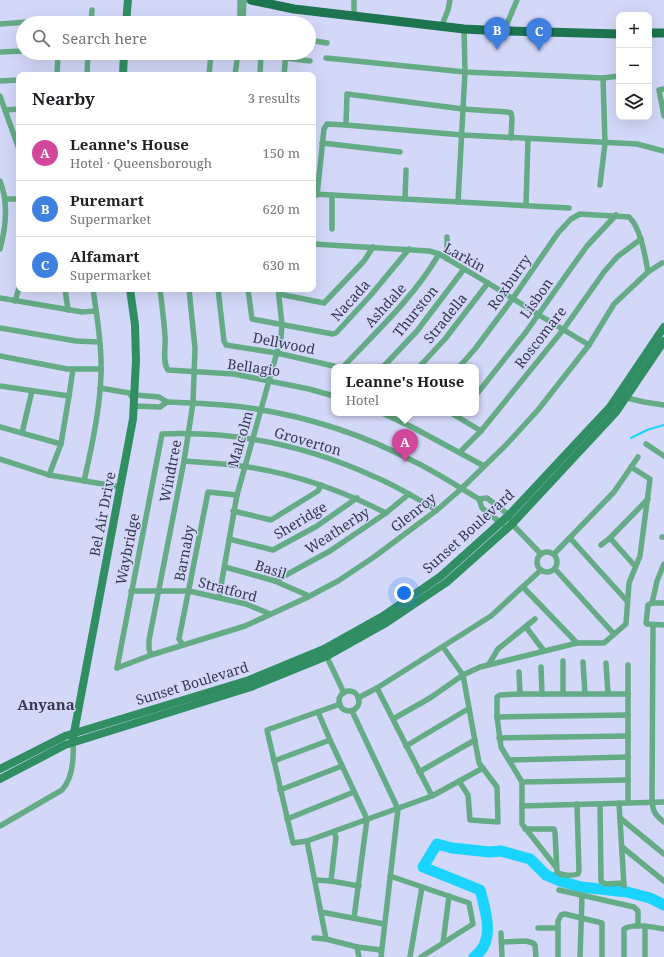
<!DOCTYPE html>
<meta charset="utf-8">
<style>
body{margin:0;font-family:"Noto Serif",serif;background:#f2f2f2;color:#202124}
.controls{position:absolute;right:12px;top:12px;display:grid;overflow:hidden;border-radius:8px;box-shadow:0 4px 16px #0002}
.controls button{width:36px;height:36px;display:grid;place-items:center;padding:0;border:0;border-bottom:1px solid #e0e0e0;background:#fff;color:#202124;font:20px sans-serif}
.you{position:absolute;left:404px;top:593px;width:14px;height:14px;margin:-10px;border:3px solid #fff;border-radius:50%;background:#1a73e8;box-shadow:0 0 0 6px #1a73e833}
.badge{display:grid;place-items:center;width:26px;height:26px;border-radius:50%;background:#b45309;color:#fff;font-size:13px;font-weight:700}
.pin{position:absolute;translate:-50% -33px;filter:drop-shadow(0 1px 2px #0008)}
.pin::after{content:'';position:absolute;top:21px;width:14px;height:12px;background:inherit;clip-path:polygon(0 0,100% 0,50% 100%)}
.popup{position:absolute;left:331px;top:364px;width:148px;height:52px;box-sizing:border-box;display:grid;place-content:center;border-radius:8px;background:#fff;filter:drop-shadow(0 1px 3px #0005);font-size:13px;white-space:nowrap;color:#757577}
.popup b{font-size:15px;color:#202124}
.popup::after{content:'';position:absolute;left:50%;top:100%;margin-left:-8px;border:8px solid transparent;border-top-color:#fff}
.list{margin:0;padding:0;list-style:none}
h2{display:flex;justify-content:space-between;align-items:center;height:52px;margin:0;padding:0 16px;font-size:17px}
h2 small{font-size:13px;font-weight:400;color:#757577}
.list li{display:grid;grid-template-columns:26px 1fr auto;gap:12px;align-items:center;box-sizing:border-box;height:56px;padding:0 16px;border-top:1px solid #e0e0e0}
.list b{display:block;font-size:15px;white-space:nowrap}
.list p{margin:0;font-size:13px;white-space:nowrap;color:#757577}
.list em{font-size:13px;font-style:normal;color:#757577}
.icon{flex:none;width:22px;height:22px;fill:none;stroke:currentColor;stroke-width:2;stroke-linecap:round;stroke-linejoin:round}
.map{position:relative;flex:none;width:664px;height:957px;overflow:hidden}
.search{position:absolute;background:#fff;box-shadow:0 4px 16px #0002;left:16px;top:16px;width:300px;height:44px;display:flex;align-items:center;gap:10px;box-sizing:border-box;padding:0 14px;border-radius:22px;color:#757577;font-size:15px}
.panel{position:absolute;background:#fff;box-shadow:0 4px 16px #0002;left:16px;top:72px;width:300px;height:220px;border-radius:8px}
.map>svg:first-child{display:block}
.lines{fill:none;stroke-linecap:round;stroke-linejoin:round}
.stream{stroke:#1ad3fe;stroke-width:2}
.river{stroke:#1ad3fe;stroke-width:11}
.street{stroke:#64ab86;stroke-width:5.5}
.secondary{stroke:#318e63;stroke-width:8}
.primary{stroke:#1c754f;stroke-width:9}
.labels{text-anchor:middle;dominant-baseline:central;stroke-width:3;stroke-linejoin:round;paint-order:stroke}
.street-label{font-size:14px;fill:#37394f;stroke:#d3d8f9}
.neighbourhood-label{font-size:15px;font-weight:bold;fill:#37394f;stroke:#d3d8f9}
</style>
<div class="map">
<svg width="664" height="957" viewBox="0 0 664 957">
<rect width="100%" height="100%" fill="#d3d8f9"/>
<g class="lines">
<path class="stream" d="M631 438 647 430 664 425"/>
<path class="river" d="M474 957C496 942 486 912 480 890L423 867 437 844 452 848 490 852 501 851 530 859 546 875 560 881 581 887 627 892 650 898 664 905"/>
<g class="street">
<path d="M354 16V0"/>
<path d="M91 23 92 10"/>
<path d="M240 23 243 19 244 0"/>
<path d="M240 23V0"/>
<path d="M0 24 54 20 91 22"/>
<path d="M442 25 448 10 450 0"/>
<path d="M504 31 517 0"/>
<path d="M309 40 327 43"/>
<path d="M0 52 23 51"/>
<path d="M285 58 310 61"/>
<path d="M326 58 465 72 603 78 619 76"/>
<path d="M57 75 58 53"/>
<path d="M87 75 88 53"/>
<path d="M209 75 211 53"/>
<path d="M235 75 238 53"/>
<path d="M260 75 261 53"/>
<path d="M284 75 286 53"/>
<path d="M0 81 19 80"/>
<path d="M664 89 659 90 664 116"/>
<path d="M0 96 19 149"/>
<path d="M5 110 19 109"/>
<path d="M346 125 347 94 463 109 507 112 511 113 512 118 511 138"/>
<path d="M322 143 400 152"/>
<path d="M0 181C9 203 6 227 0 249"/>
<path d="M600 185 605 143 603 78"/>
<path d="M313 194 569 208"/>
<path d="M317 195 324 129 327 124 346 125 462 135 637 144 664 151"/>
<path d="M5 199H19"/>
<path d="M405 199 406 170"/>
<path d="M458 202 465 72 464 29"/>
<path d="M526 205 528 139"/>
<path d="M332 229V195"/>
<path d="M313 244 429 251 439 254 488 283 539 315 589 345"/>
<path d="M447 259V237"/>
<path d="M65 289 68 310"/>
<path d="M160 289C162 305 164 320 165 336 166 346 162 362 168 370L234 374 309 389 334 396"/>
<path d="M218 289 224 341 226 345 277 353 338 367"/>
<path d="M248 289 252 319 333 334 336 333 370 296 409 249"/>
<path d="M279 294 324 303 364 261 373 247"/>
<path d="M0 298 82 312 96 311"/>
<path d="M15 301 19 288"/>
<path d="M0 328 76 341 99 342"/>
<path d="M0 356 67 369H101"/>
<path d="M343 367C377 331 414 297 439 254"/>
<path d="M383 367 417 331 464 269"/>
<path d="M419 367 445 339 488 283"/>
<path d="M459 367 475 349 513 298 558 233 571 219 580 214 629 217C641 228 645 256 648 272"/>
<path d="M0 386 69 396 73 369"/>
<path d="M100 388 129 393 134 400"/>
<path d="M135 395 159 397 167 402"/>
<path d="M476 395 526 332 569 271 587 246 616 215"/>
<path d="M623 397 644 402 664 405"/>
<path d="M167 402C193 403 218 404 243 407 302 415 360 433 413 461 436 472 457 486 479 499"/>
<path d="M134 406 160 407 167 402"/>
<path d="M382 413 414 428 484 466"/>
<path d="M451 413 481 431"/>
<path d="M0 427 61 444 69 396"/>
<path d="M22 433 32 391"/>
<path d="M646 444 664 456"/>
<path d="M460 452 481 431 563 330 604 272 617 257 641 239"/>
<path d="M0 459 49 475 121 487"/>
<path d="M184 461C200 462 217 463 233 465 286 471 339 489 386 513"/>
<path d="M49 475 61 444"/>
<path d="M84 481C92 447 100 410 101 375 102 346 97 317 93 289"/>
<path d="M479 499 487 498 509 515 512 524 541 554"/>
<path d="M479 499 482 508 502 524"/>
<path d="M233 511 271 520 318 491 321 485"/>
<path d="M662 537H664"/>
<path d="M570 538 627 601"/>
<path d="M610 538 635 566"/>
<path d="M229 539 273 550 317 526 357 498"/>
<path d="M601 545 610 538 648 499"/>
<circle cx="547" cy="562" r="10"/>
<path d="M554 554 614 492 638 457"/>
<path d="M225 567 275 581 309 596"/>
<path d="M555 569 614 634"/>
<path d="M275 581 330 551 386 513 409 494"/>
<path d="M523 587 577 643"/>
<path d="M131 591H189L246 604 270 614"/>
<path d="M219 597 237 495 281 338 282 324 278 289"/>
<path d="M652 603 657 581 664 564"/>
<path d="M664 603H652L648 605 646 623 647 624 664 625"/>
<path d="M653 625 652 802C653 812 656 816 664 822"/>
<path d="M526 627 544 651"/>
<path d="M183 645 179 639 208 492 237 495"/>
<path d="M443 647 463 675 479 763 497 787 498 822 470 820 468 795 459 781"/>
<path d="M325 653 344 693"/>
<path d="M151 655 149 649V640L184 461 193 403 195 348 189 289"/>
<path d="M563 661V694"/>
<path d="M583 662 585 694"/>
<path d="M606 663 608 694"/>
<path d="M489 664 498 649 535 619"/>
<path d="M628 665V802"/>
<path d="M541 667 542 694"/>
<path d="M117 668 151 655 245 626 306 598 338 581 374 557 437 510 461 489 506 445 538 410 589 345 614 304 648 272 662 263"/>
<path d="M117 668 162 434C236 431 308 446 375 477 397 486 417 499 437 510"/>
<path d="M519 672 520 694"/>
<path d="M377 688 432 796"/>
<circle cx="349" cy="701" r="10"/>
<path d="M358 698 377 688 491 616 541 570"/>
<path d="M340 704 267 730 293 843 307 841 432 796 483 768"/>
<path d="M352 711 398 809 381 957"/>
<path d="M318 712 330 740 367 819 354 918"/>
<path d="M497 717 628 715"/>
<path d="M393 719 430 698 463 675 480 667 577 643H604L626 624 629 583 640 556 650 479 631 467"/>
<path d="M499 738 628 736"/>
<path d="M406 746 468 709"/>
<path d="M509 760 628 757"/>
<path d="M274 761 330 740"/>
<path d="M419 772 475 740"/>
<path d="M522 782 628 780"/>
<path d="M280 790 342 766"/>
<path d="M619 803 624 886"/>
<path d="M600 804 601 881 605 884 624 883"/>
<path d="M522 806 664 802"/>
<path d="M620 818 664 854"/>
<path d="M287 819 354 792"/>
<path d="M0 826 62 790C73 778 74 759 73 742"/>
<path d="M525 829H554L555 832 557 872C562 876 572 876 578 874L579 871 577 804"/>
<path d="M307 841 326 939 357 947 359 957"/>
<path d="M622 847 664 881"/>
<path d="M556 867 522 824V782L501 747 497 717V697L500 695 520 694H628"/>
<path d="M390 876 469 903 473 924 421 957"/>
<path d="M315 880 331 881 359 886"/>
<path d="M331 881 336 837 334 832"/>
<path d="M559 890 634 907 638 911V926"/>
<path d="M321 912 384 924"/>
<path d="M538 928H558"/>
<path d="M501 933 502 957"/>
<path d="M314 938 326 939"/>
<path d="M502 942 526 941 533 943 535 945 536 957"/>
<path d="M443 943 449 896"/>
<path d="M357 947 381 950"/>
<path d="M410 957 422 887"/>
<path d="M558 957V921L561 915 565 914 602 923V957"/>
<path d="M580 957 582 896"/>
<path d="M624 957V929C632 923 654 927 664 929"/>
<path d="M645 957V926"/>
</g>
<g class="secondary">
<path d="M126 23 128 0"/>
<path d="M123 75 124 53"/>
<path d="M73 738 133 419 136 360 135 325 130 289"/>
<path d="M0 769 65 736 249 680 324 649 383 616 441 576 509 515 610 407 664 327"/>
<path d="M0 779 65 745 251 687 327 656 386 623 447 582 512 524 616 412 664 341"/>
</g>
<g class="primary">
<path d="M251 0 294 9 464 29 504 31 619 34"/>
<path d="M649 33H664"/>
</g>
</g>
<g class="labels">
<g class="street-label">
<text transform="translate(465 257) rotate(29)">Larkin</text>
<text transform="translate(509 282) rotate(-55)">Roxburry</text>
<text transform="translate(536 298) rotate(-55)">Lisbon</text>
<text transform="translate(350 300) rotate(-48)">Nacada</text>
<text transform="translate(385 305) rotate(-48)">Ashdale</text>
<text transform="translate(415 311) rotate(-51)">Thurston</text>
<text transform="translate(445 318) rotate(-51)">Stradella</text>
<text transform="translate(540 337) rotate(-52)">Roscomare</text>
<text transform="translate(284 343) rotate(11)">Dellwood</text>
<text transform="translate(254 367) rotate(8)">Bellagio</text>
<text transform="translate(240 439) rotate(-74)">Malcolm</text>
<text transform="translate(308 441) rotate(16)">Groverton</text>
<text transform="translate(170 471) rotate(-79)">Windtree</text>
<text transform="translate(413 512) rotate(-38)">Glenroy</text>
<text transform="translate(102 514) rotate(-79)">Bel Air Drive</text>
<text transform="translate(300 520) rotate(-31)">Sheridge</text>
<text transform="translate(337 530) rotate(-33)">Weatherby</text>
<text transform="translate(468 531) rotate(-42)">Sunset Boulevard</text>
<text transform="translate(127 549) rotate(-79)">Waybridge</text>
<text transform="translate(184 553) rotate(-79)">Barnaby</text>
<text transform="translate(271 569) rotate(18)">Basil</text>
<text transform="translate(228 589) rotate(15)">Stratford</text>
<text transform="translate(192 683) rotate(-17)">Sunset Boulevard</text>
</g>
<g class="neighbourhood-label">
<text x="46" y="704">Anyana</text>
</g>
</g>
</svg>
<div class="controls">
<button>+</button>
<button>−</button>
<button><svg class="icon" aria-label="layers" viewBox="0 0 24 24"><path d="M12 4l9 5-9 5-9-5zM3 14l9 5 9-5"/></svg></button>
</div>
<div class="you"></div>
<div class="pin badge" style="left:405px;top:462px;background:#d1479c">A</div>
<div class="popup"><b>Leanne's House</b>Hotel</div>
<div class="pin badge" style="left:497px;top:50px;background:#3f7fe0">B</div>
<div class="pin badge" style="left:539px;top:51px;background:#3f7fe0">C</div>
<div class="search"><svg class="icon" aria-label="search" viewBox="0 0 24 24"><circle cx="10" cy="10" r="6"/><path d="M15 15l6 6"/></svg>Search here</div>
<section class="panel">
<h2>Nearby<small>3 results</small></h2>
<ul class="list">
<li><span class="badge" style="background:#d1479c">A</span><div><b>Leanne's House</b><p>Hotel · Queensborough</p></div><em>150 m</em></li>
<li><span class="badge" style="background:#3f7fe0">B</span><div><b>Puremart</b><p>Supermarket</p></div><em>620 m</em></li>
<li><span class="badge" style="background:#3f7fe0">C</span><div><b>Alfamart</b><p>Supermarket</p></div><em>630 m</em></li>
</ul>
</section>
</div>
